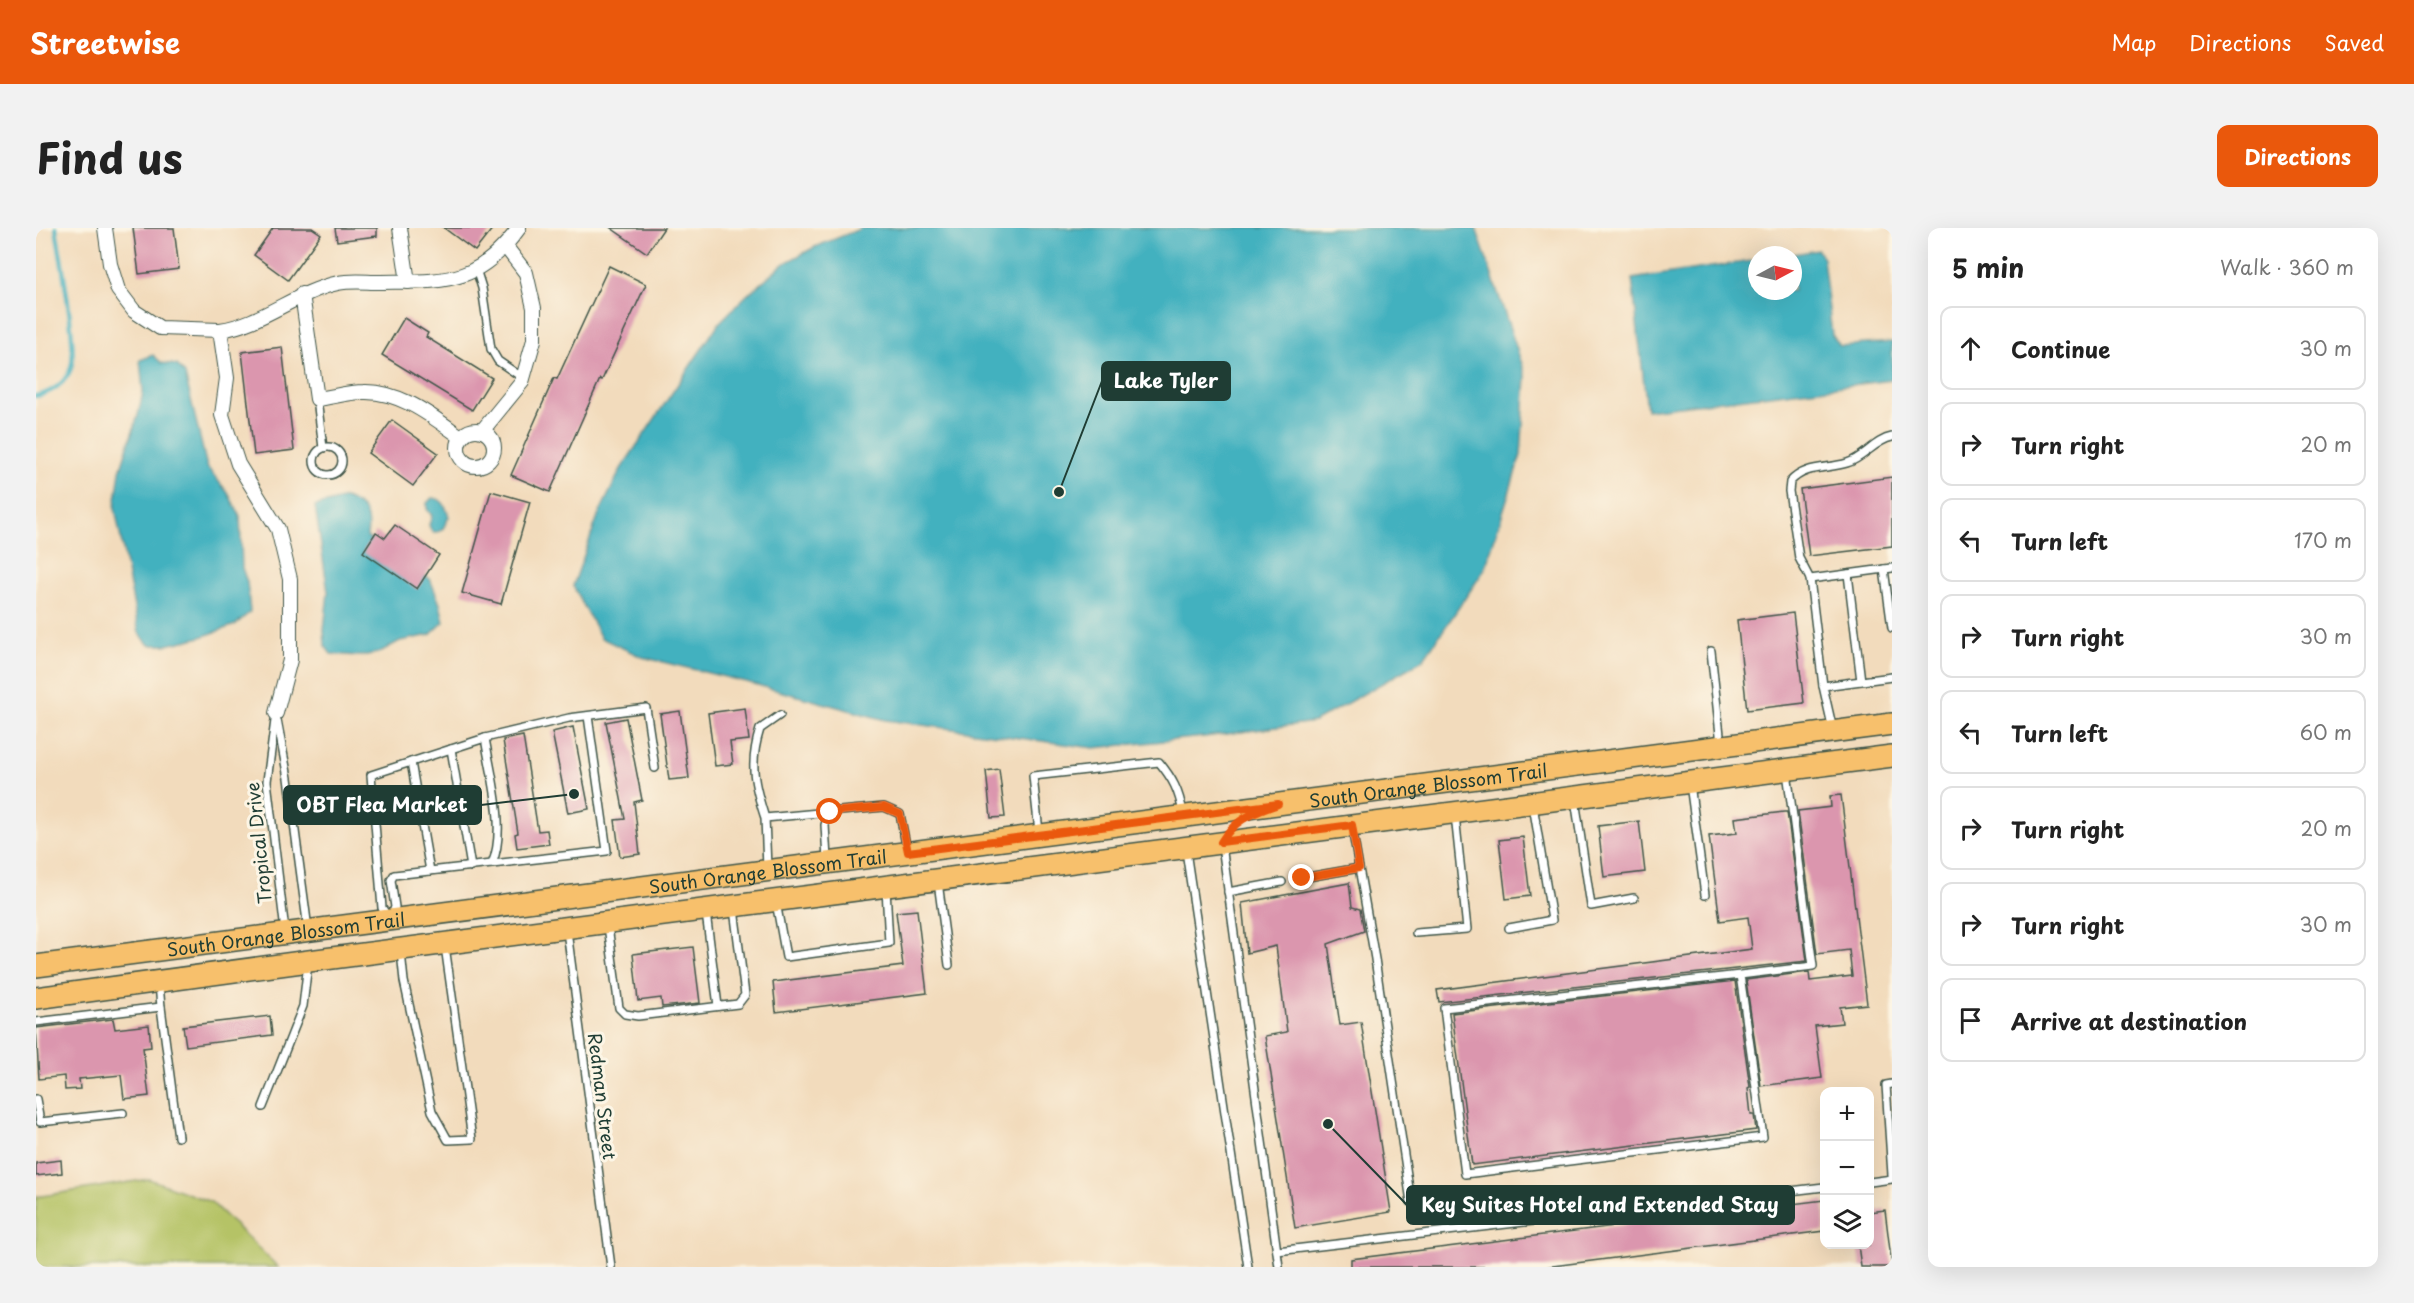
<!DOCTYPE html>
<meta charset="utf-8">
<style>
body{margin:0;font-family:"Playpen Sans",sans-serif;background:#f2f2f2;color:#222}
.controls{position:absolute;right:18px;bottom:18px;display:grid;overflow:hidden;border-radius:12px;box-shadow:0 6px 24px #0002}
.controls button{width:54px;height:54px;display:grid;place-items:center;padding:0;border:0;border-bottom:2px solid #e0e0e0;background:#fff;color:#222;font:30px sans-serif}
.compass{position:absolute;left:1712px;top:18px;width:54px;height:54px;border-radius:50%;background:#fff;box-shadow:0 6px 24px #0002;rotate:83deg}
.stop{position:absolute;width:18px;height:18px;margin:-14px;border:4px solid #ea580c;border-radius:50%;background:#fff}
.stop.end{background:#ea580c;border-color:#fff;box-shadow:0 2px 6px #0008}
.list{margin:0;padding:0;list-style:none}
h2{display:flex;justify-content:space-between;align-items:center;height:78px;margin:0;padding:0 24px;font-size:26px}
h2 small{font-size:20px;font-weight:400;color:#767676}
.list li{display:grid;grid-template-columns:39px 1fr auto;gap:18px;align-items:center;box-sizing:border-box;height:84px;margin:0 12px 12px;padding:0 12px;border:2px solid #e0e0e0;border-radius:12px}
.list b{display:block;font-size:22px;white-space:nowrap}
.list em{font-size:20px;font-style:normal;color:#767676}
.icon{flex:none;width:33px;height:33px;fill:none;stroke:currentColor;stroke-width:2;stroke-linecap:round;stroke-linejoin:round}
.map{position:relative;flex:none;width:1856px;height:1039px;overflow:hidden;border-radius:12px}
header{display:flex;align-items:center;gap:36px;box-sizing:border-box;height:84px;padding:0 30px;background:#ea580c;color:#fff}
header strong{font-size:28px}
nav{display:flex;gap:33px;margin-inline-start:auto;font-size:21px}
.intro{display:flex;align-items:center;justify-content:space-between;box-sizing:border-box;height:144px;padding:0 36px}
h1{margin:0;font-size:42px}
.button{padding:15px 27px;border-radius:12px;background:#ea580c;color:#fff;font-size:21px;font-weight:700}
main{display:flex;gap:36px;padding:0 36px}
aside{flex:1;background:#fff;border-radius:12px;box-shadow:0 6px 24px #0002}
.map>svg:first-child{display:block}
.green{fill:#b5c366;stroke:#6a804d;stroke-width:1.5}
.water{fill:#42b1bf;stroke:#30777a;stroke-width:1.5}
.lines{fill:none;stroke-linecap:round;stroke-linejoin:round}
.stream{stroke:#42b1bf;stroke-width:4.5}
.building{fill:#db96ae}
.lane-casing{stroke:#3f5548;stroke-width:10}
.street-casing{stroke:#3f5548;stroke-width:16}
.primary-casing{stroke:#3f5548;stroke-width:24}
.lane{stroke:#fff;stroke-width:7}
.street{stroke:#fff;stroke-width:14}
.primary{stroke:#f7c06c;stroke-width:21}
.route{stroke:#ea580c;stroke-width:8}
.labels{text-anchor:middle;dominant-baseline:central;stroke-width:6;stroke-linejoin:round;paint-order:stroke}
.street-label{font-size:18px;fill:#1f3d34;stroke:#fcf5e5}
.leader{fill:none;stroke:#1f3d34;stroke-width:2}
.callout-dot{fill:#1f3d34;stroke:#fcf5e5;stroke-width:2}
.callout{fill:#1f3d34;stroke:#1f3d34;stroke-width:2}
.callout-label{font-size:20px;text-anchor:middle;font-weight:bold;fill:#fff}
</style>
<header>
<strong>Streetwise</strong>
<nav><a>Map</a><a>Directions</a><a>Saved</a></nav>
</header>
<div class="intro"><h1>Find us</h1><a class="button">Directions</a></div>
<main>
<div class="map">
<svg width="1856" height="1039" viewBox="0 0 1856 1039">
<rect width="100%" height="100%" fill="#fcf5e5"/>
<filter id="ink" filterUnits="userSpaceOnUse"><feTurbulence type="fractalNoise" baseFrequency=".0167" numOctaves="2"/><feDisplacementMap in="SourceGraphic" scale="12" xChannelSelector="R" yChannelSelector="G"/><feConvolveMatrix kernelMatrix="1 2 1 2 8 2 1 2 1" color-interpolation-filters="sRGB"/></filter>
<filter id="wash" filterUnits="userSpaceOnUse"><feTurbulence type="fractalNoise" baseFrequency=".008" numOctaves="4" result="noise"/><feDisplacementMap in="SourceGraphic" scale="24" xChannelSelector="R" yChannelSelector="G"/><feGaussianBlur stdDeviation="1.35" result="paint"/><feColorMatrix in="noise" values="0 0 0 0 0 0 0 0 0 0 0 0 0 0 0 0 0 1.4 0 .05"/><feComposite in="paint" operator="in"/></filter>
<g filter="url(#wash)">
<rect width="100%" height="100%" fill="#f2dbbc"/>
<path class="green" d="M113 951 175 974 242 1039H0V969Z"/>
<g class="water">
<path d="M826 0H1440L1490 148 1485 227 1449 341 1387 432 1278 494 1168 509 1058 520 849 492 714 455 606 429 565 410 537 358 562 288 585 241 683 95 711 67 747 36 779 19Z"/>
<path d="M1782 22 1787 31 1796 107 1804 118 1856 114V152L1611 182 1596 51 1721 32V63H1757V27H1751Z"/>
<path d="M117 127 126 135 141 137 149 146 171 239 192 265 204 288 206 340 211 354 214 384 199 397 165 409 131 417H113L103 405 79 280 84 243 102 187 107 164 104 132Z"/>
<path d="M309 270C330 278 334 287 331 309L394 351 404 376 408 394 394 407 364 413 342 425 324 428 295 426 289 418 288 402 292 364 279 278Z"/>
<path d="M396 270C407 270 410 279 413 289 407 298 409 305 396 304L393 297 396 288 391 281V275Z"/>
</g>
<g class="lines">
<path class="stream" d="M0 168C15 165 30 155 35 140 42 119 24 27 20 0"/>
</g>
<g id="blocks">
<g class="building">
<path d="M97 0H138L143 41 103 46Z"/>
<path d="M237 0H276L285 6 252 52 218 27Z"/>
<path d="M299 0H341V8L301 13Z"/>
<path d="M408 0H457L439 23Z"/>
<path d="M575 0H628L611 25Z"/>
<path d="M573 38 610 56 566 152 564 151 514 264 475 247 518 150 521 151Z"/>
<path d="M368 90 392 105 390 109 456 150 436 182 346 127Z"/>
<path d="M246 119 258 222 218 227 206 124Z"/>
<path d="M356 192 402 225 377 258 332 225Z"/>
<path d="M1856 249V318L1773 328 1764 261Z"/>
<path d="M455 263 494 274 465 376 426 365Z"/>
<path d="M359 297 403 327 381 361 327 324 340 304 349 310Z"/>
<path d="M1757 385 1768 475 1711 482 1701 392Z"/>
<path d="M709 480 713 512 694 514 697 536 679 538 672 485Z"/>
<path d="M644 483 653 550 633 552 624 486Z"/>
<path d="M590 490 606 572 598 574 604 626 584 629 579 592 589 591 570 494Z"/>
<path d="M537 499 553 581 532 585 516 504Z"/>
<path d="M487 508 502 603 511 602 513 616 481 620 479 606 482 605 467 512Z"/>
<path d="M963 541 969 589 955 590 950 543Z"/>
<path d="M1805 567 1831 776 1804 779 1806 795 1779 798 1786 850 1725 858 1710 752 1773 744 1774 753 1816 748 1813 722 1781 726 1762 583 1795 579 1794 568Z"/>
<path d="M1748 584H1751L1771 733 1403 774 1401 762 1716 721 1712 689 1684 693 1673 608 1701 605 1699 590Z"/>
<path d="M1603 593 1609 644 1568 649 1562 598Z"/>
<path d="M1487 609 1494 668 1470 671 1463 612Z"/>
<path d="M1313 655 1316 679 1324 681 1328 703 1292 716 1304 797 1325 794 1355 984 1259 1000 1229 808 1251 804 1240 718 1211 725 1206 675Z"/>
<path d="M881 682 891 765 740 784 737 754 867 738 860 684Z"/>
<path d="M657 719 664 775 626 779 625 770 602 773 597 726Z"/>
<path d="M1699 753 1714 859 1712 860 1715 887H1718L1720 902 1436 937 1416 785Z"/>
<path d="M234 788 236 807 150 818 147 798Z"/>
<path d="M77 791 79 801 113 797 115 819 107 820 113 868 88 871 85 847 43 851 44 861 29 862 28 848 3 851 0 800Z"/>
<path d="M25 932 26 945 0 948V935Z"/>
<path d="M1788 972V1003L1509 1039H1315V1031Z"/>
<path d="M1849 982 1856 1039H1825L1822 1017H1833V984Z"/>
</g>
</g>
</g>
<g filter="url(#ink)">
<use href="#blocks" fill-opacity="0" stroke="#3f5548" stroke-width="1.5"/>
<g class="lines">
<g class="lane-casing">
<g id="lane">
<path d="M440 41 446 60 455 121 462 133 487 150"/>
<path d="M281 171 287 220"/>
<circle cx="292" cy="233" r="14"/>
<path d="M1848 341 1856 400"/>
<path d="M1812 346 1825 453"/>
<path d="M1774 351 1856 340"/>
<path d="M1675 423 1685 516"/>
<path d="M1787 458 1774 351 1763 330 1753 263 1754 254C1769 237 1791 241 1811 235 1828 230 1839 212 1856 209"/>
<path d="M240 485 231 553 249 703"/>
<path d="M241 492 252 550 272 701"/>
<path d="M1797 502 1787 458 1856 449"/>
<path d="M449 510C455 548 471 601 456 636L358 647 355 652 359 679 354 692 346 680 335 547Z"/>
<path d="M449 510 533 490 610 480 619 540"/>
<path d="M415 521 435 639"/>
<path d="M375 534 394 643"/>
<path d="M1654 556 1669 667"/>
<path d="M1539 571 1555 678 1598 670"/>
<path d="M729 590C718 556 713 536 724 501L744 487"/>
<path d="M1316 600 1339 731 1375 974"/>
<path d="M1003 604 997 548 1123 534C1137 551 1143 563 1147 585"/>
<path d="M1186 617 1243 1039"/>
<path d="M1150 623 1212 1039"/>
<path d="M791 631 789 597 793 584 848 579 864 586 871 622"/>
<path d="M456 636 571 623 552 488"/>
<path d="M731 640 729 590 793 584"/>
<path d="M1266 650 1323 640"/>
<path d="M902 654 913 737"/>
<path d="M1192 664 1246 654"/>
<path d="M740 674 750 729 853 715 850 661"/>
<path d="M670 685 682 778"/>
<path d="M572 698 583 780 589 786 602 788 702 776 709 767 698 681"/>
<path d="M1473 700 1516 692 1497 577"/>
<path d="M531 703 575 1039"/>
<path d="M1380 705 1431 701 1419 587"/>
<path d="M365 724 368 753 396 883 412 912 436 911 409 718"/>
<path d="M1704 747 1408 780 1429 946 1727 909 1704 747 1777 738 1751 544"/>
<path d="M123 756 125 779"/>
<path d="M0 794 125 779 142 909"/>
<path d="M1856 856 1850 857 1856 947"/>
<path d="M0 871 4 894 87 885"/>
<path d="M227 879 267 778 272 735"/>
<path d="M1834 954 1856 951"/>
<path d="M1241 1023 1788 959"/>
</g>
</g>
<g class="street-casing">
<g id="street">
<path d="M69 0 74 36 82 62 98 83 124 100 184 102"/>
<path d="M364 0 372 54"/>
<path d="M266 66 281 171C296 169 313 164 328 164 365 163 397 189 425 209"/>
<circle cx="440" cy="220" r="18"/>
<path d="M446 203 486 154 498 112V80L490 45 470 19"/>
<path d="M240 485 254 432V351L242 301 202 236 186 187 191 150 184 102C226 96 260 64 302 55 315 52 330 54 343 54 408 53 441 58 483 0"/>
</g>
</g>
<g class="primary-casing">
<g id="primary">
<path id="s1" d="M0 738 1856 496"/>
<path d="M0 770 273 733 1856 528"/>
</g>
</g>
<use href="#lane" class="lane"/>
<use href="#street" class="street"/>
<use href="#primary" class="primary"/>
</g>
</g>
<g class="lines" filter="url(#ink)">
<path class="route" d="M794 584 848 579 864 586 872 624 1242 576C1216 586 1200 590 1185 614L1316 597 1323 640 1266 650"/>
</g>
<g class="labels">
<g class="street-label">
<text stroke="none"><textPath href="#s1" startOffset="1404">South Orange Blossom Trail</textPath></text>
<text transform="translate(222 615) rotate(-96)">Tropical Drive</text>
<text stroke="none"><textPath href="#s1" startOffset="738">South Orange Blossom Trail</textPath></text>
<text stroke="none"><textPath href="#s1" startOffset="252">South Orange Blossom Trail</textPath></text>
<text transform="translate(567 868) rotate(83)">Redman Street</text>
</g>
</g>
<path class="leader" d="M1023 264L1066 153M538 566L445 577M1292 896L1371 977"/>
<g class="callout-dot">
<circle cx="1023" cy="264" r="6"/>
<circle cx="538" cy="566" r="6"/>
<circle cx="1292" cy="896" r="6"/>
</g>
<g class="callout">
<rect x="1066" y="134" width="128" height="38" rx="6"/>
<rect x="248" y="558" width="197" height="38" rx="6"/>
<rect x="1371" y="958" width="387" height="38" rx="6"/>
</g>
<g class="callout-label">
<text x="1130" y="160">Lake Tyler</text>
<text x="346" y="584">OBT Flea Market</text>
<text x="1564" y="984">Key Suites Hotel and Extended Stay</text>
</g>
</svg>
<div class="controls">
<button>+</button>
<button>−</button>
<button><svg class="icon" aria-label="layers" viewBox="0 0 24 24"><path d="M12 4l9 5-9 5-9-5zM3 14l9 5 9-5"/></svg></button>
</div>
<svg class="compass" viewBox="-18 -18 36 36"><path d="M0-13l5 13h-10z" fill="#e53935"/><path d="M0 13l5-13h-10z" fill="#767676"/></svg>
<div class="stop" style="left:794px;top:584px"></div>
<div class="stop end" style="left:1266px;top:650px"></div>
</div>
<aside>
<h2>5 min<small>Walk · 360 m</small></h2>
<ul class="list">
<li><svg class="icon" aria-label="ahead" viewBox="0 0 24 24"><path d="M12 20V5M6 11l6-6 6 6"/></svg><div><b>Continue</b></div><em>30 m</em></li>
<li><svg class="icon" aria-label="right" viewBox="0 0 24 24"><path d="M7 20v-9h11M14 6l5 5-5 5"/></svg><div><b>Turn right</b></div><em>20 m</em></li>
<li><svg class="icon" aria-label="left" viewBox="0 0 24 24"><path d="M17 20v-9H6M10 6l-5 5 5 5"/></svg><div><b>Turn left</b></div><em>170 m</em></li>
<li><svg class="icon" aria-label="right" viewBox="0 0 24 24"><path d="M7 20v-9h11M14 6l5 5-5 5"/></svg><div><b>Turn right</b></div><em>30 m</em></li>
<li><svg class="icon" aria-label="left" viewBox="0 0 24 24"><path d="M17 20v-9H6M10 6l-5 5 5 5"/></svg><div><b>Turn left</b></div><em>60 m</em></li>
<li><svg class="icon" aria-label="right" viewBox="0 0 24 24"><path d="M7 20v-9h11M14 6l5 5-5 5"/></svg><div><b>Turn right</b></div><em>20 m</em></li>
<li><svg class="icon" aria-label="right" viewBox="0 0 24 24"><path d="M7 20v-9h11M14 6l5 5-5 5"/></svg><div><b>Turn right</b></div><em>30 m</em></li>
<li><svg class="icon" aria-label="arrive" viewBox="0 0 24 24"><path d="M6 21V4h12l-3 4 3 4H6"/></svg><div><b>Arrive at destination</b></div></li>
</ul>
</aside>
</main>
